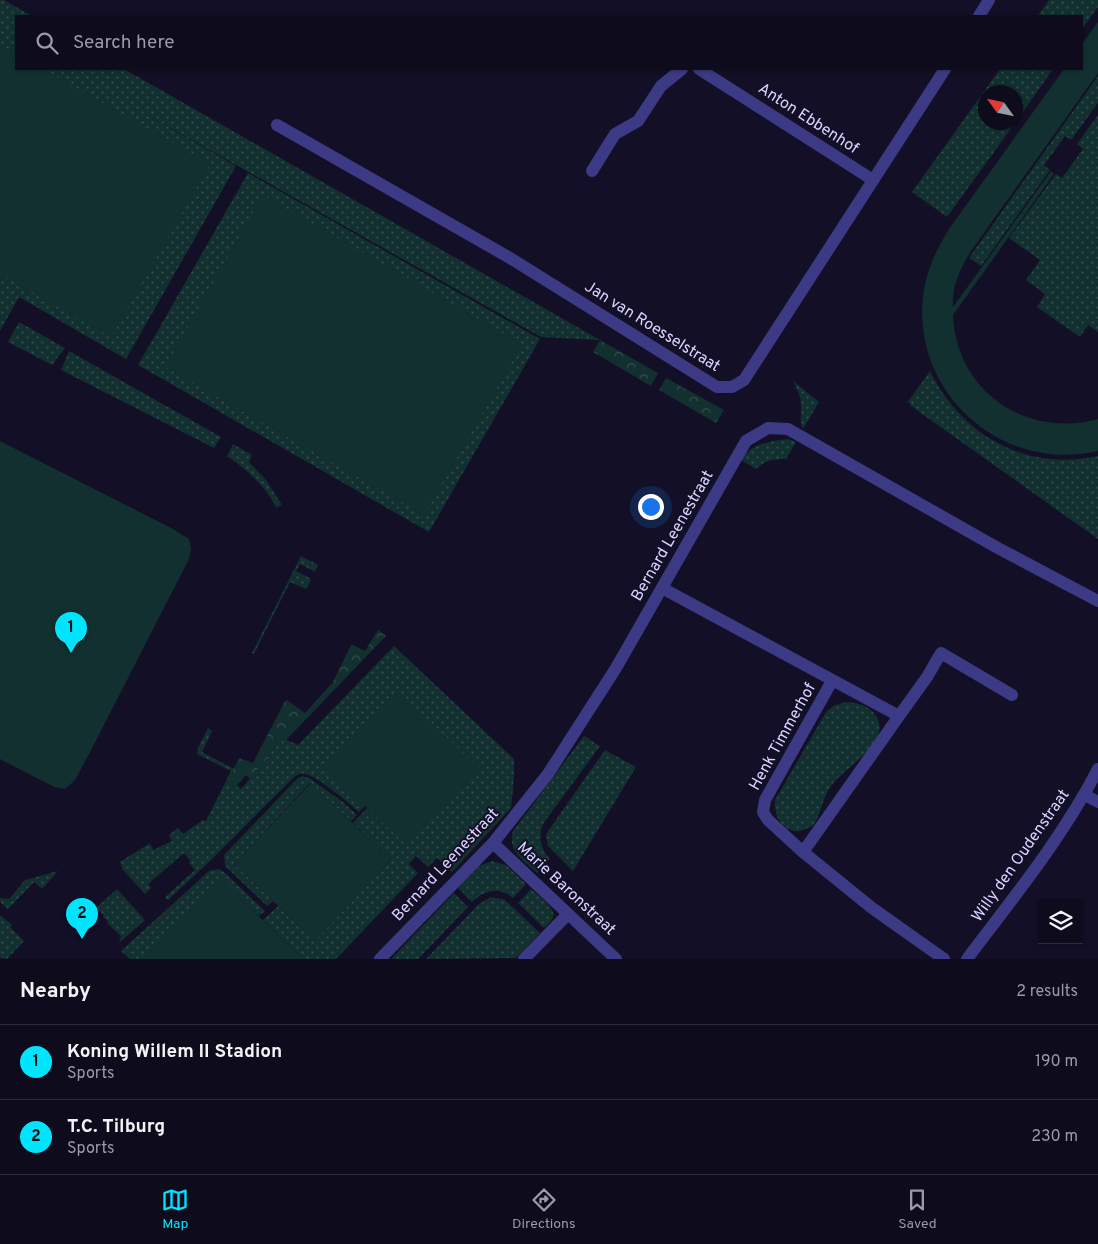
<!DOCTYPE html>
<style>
body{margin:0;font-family:Overpass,sans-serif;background:#171425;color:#f1f3f6}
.controls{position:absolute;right:15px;bottom:15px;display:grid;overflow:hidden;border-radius:0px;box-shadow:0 1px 4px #0004}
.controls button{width:45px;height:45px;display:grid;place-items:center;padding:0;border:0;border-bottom:1px solid #2e2b3b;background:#0e0b1c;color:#f1f3f6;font:25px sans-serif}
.compass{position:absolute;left:978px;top:85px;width:45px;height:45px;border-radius:50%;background:#0e0b1c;box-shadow:0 1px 4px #0004;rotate:303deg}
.you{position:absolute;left:650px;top:506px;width:18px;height:18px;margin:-12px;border:4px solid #fff;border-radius:50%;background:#1a73e8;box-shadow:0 0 0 8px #1a73e833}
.badge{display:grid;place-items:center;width:32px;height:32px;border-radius:50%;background:#00e5ff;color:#111;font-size:16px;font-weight:700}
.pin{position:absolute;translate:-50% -41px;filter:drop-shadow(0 1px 2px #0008)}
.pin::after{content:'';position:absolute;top:26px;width:18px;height:15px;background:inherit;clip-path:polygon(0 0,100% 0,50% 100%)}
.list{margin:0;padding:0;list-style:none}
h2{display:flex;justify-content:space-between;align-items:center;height:65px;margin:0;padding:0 20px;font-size:21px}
h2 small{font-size:16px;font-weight:400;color:#9b9ba3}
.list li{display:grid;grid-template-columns:32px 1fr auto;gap:15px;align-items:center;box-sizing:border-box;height:75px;padding:0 20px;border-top:1px solid #2e2b3b}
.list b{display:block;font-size:19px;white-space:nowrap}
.list p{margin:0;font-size:16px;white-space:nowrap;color:#9b9ba3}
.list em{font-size:16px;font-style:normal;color:#9b9ba3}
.icon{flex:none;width:28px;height:28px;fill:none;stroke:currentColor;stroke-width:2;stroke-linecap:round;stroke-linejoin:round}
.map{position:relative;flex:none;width:1098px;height:959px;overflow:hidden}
.search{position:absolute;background:#0e0b1c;box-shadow:0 1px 4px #0004;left:15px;right:15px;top:15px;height:55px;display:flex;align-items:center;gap:12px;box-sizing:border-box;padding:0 18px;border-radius:0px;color:#9b9ba3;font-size:19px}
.sheet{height:215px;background:#0e0b1c}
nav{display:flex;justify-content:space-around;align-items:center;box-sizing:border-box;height:70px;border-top:1px solid #2e2b3b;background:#0e0b1c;font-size:14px;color:#9b9ba3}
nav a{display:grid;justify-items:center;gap:2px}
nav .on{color:#00e5ff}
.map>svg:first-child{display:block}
.green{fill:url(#green-dots)}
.forest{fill:url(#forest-crowns)}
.pitch{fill:#12302f}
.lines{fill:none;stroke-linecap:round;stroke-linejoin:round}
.minor{stroke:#3d3a85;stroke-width:12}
.labels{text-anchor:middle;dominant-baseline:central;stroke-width:4;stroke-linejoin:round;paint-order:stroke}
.street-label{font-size:16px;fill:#d9d4ff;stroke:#130f26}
</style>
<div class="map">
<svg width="1098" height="959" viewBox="0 0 1098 959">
<defs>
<pattern id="green-dots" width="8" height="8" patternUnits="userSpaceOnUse" patternTransform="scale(1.25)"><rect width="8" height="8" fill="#12302f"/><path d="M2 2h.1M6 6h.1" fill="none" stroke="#344d4e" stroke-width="1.8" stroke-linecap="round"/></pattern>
<pattern id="forest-crowns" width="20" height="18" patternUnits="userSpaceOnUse" patternTransform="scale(1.25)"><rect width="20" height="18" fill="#12302f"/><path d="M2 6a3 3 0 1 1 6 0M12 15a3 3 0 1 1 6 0" fill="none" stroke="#344d4e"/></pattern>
</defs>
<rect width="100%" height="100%" fill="#130f26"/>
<g class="green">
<path d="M0 0H4L32 16H16V69H124L600 340 541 337 128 104 236 166 126 359 19 297 0 331Z"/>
<path d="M1049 0H1098V7L1082 29V16H1038Z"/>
<path d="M1000 69H1053L1016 122V92H986V122L1015 123 947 217 912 192Z"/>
<path d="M1098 76V103L1071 140 1065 136 1044 165 1050 170 981 266 969 258Z"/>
<path d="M1098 115V332L1088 325 1080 337 1037 307 1045 294 1026 280 1040 260 1009 238 1056 174 1062 178 1083 149 1077 144Z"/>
<path d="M248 173 540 339 429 532 138 365Z"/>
<path d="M19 322 65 348 52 365 8 342Z"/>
<path d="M69 351 221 437 214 448 61 370Z"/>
<path d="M930 371C961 435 1026 472 1098 456V539L911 406 909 402 907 403Z"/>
<path d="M793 381 819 402 803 429C799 420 802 414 801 405 801 396 797 389 793 381Z"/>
<path d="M788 439 796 442 786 459C774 459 765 460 756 469L741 460C750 444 770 441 788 439Z"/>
<path d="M233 444 252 455 249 462 266 480 282 505 276 507C264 484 247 470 227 456Z"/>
<path d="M301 556 318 565 315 572 300 564 296 571 310 578 311 581 306 589 290 582 254 654 252 653Z"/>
<path d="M394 646 514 759V778L511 808 452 872 437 858 428 867 416 856 409 864 418 873 336 959H297L300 956 263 920 278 906 315 940 391 860 353 823 367 808 407 845 325 768 365 806 359 812C350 804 317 776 306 774 301 773 298 774 294 777L209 862 168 900 165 897 195 870 189 863 191 861 184 853 148 884 151 888 145 894 123 870 120 862 150 843 153 850 172 841 169 835 178 828 183 834 203 820 206 821 231 771 197 754 198 748 208 728 212 731 202 752 234 769 228 782 241 789 268 757 281 737 298 745Z"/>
<path d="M846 702C858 703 869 705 876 716 893 743 844 767 831 786 823 797 821 813 814 825 808 828 801 832 795 831 779 828 774 813 775 800L826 712 833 706Z"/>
<path d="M584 736 600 746 543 824C538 836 541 850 550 859L537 873C524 861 507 851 513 831Z"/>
<path d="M605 750 636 767 573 871 548 846 546 834Z"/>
<path d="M302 776 309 778 343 802 357 815 351 821 310 783 234 864 273 901 267 906 225 866 224 855 297 779Z"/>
<path d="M492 861 506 865 526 884 513 898C499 886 485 890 472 902L458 888 479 866Z"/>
<path d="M219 869 225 873 265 911 259 916 220 880 144 959H130L121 951 209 871Z"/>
<path d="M58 871 42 889 34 882 8 909 0 902V898L9 899 25 880Z"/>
<path d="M117 889 145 920 119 943 121 936 107 923 108 921 103 917 104 915 96 908Z"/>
<path d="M531 889C537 895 557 908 553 918 551 922 547 925 544 928L518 903Z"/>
<path d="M454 893 468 907 418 959H391Z"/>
<path d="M491 897 505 900 540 933 516 958 426 959 479 904Z"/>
<path d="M0 915 12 925 10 927 24 941 7 959 0 958Z"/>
</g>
<g class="forest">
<path d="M600 340 658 373 651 386 593 352Z"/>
<path d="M666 378 724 410 716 423 659 390Z"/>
<path d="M378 630 386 636 286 740 281 738 268 757 250 779 246 775 237 785 241 789 227 782 239 758 253 763 285 701 287 700 305 713 333 682 351 645H353L365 651Z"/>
</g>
<g class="pitch">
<path d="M1098 22V73L971 251C961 267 951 288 953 307L1051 171 1054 174 953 315C956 391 1026 439 1098 419V451C999 474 908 389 924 289 928 267 937 248 949 229L1064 69H1082V44Z"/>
<path d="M0 44 16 54V69H43L210 164 111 337 0 274Z"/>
<path d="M263 195 522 344 424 515 165 367Z"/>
<path d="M0 441 171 528 189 539 191 549 189 559 88 756 75 780 65 789 54 787 0 759Z"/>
<path d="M398 691 480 769 407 846 325 768Z"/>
<path d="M311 783 391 860 315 941 234 864Z"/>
<path d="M220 879 300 956 297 959H144Z"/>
</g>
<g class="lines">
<g class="minor">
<path d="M979 16 989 0"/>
<path d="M699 69 873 180"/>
<path d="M277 125 510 258 717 387H732L744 380 945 69"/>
<path d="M592 171 615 134 638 121 661 86 682 69"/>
<path d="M662 588 899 716 803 852 872 908 944 959"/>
<path d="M899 716 927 677 941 653 1012 695"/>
<path d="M1085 795 1098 802"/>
<path d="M493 843 616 959"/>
<path d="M803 852 768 820 763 812 765 800 832 681"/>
<path d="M380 959 493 843 548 774 616 668 746 441 768 428 788 429 996 547 1098 601"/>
<path d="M524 959 568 914"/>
<path d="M967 959C1013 898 1063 837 1098 769"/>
</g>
</g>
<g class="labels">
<g class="street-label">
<text transform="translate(808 119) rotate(33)">Anton Ebbenhof</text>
<text transform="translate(652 327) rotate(32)">Jan van Roesselstraat</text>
<text transform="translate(673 536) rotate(-60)">Bernard Leenestraat</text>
<text transform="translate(783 737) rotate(-61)">Henk Timmerhof</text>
<text transform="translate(1021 856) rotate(-55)">Willy den Oudenstraat</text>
<text transform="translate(446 865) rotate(-47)">Bernard Leenestraat</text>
<text transform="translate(566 889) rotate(43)">Marie Baronstraat</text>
</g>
</g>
</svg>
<div class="controls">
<button><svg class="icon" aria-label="layers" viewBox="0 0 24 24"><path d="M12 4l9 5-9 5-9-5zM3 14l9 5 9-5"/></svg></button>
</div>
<svg class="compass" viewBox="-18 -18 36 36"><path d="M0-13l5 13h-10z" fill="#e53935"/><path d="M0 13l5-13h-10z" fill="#9b9ba3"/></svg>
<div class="you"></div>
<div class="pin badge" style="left:71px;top:653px">1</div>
<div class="pin badge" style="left:82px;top:939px">2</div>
<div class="search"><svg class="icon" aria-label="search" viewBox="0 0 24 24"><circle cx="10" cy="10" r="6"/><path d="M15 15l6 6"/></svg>Search here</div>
</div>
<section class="sheet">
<h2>Nearby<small>2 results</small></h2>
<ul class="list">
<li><span class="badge">1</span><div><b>Koning Willem II Stadion</b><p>Sports</p></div><em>190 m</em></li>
<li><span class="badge">2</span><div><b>T.C. Tilburg</b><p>Sports</p></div><em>230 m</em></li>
</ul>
</section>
<nav>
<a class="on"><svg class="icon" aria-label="map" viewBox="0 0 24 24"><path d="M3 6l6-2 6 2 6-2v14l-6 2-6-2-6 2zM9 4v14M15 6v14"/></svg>Map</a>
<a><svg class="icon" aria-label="directions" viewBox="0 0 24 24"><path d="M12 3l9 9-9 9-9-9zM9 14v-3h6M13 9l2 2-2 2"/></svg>Directions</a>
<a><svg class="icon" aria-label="saved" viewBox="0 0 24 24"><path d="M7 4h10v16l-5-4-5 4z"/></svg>Saved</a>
</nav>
